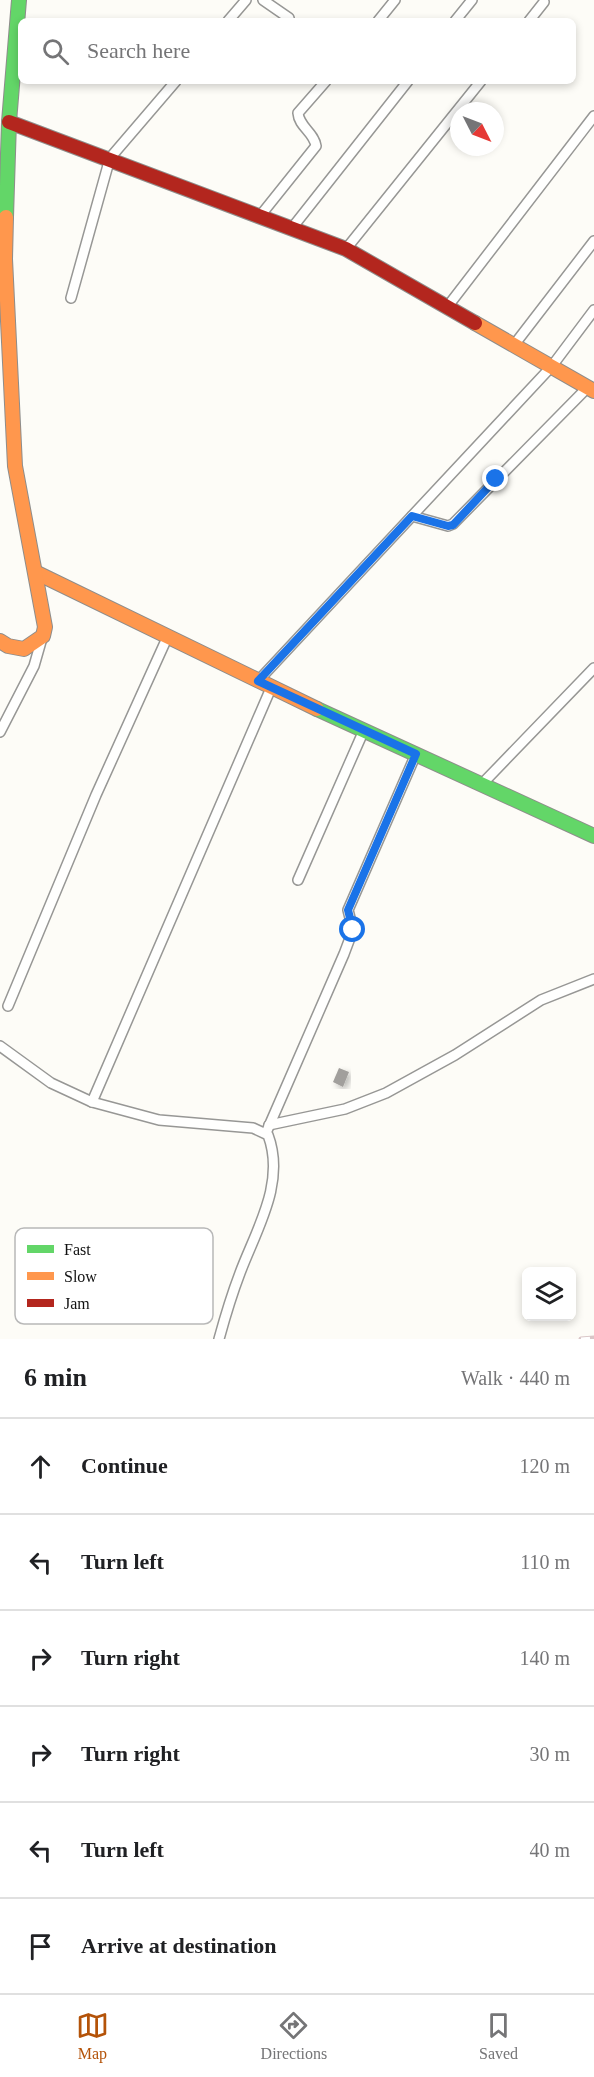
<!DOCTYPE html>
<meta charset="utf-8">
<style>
body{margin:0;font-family:"Times New Roman",serif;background:#f6f6f6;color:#202124}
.controls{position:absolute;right:18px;bottom:18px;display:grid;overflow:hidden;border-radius:9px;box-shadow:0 3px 9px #0003}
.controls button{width:54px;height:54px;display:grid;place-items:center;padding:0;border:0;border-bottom:2px solid #e0e0e0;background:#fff;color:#202124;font:30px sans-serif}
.compass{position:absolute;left:450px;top:102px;width:54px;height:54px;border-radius:50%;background:#fff;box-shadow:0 3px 9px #0003;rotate:132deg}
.stop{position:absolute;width:18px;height:18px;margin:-14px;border:4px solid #1a73e8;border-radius:50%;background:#fff}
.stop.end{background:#1a73e8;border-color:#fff;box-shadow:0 2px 6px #0008}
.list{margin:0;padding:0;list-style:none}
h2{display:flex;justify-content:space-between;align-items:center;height:78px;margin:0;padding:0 24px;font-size:26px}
h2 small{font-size:20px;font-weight:400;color:#757577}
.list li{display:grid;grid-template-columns:39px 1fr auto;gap:18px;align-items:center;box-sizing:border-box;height:96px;padding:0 24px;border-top:2px solid #e0e0e0}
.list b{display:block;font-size:22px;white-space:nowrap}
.list em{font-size:20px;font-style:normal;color:#757577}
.icon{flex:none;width:33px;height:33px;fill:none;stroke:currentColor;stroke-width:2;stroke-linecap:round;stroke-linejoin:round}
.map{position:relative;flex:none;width:594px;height:1339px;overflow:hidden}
.search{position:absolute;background:#fff;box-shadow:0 3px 9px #0003;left:18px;right:18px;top:18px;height:66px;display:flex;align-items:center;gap:15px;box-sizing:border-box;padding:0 21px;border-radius:9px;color:#757577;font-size:22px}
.sheet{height:654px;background:#fff}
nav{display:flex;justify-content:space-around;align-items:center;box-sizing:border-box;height:84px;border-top:2px solid #e0e0e0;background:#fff;font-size:16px;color:#757577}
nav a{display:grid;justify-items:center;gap:3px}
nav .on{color:#b45309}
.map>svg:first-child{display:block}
.building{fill:#a19f9c;filter:url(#shadow)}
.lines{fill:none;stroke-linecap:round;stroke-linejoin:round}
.street-casing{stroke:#979795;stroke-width:12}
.fast-casing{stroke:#8e8d8b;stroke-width:16}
.slow-casing{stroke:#8e8d8b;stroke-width:16}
.jam-casing{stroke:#8e8d8b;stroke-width:16}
.street{stroke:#fffffe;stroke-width:9}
.fast{stroke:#63d668;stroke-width:14}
.slow{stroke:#ff974d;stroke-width:14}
.jam{stroke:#b3261e;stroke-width:14}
.rail-casing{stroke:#d9c6c7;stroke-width:5}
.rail{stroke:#fff;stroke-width:3;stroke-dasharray:9;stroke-linecap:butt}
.route{stroke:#1a73e8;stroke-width:8}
.key{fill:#fff;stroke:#b8b8b8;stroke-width:1.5}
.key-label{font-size:16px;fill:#111}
</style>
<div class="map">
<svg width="594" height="1339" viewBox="0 0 594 1339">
<defs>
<filter id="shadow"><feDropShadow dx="3" dy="3" stdDeviation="3" flood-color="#0004"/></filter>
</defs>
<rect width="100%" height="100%" fill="#fdfcf7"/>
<path class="building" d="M339 1068 349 1072 343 1087 333 1082Z"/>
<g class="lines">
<g class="street-casing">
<g id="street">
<path d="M263 0 289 18"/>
<path d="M228 21 246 0"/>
<path d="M378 21 395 0"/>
<path d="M455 21 472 0"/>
<path d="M529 21 544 2"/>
<path d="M260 216 316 146C314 132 299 127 298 113L326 81"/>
<path d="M292 228 408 81"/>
<path d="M346 249 481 81"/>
<path d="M71 298 110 158 176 81"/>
<path d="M448 306 594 116"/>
<path d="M514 345 594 241"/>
<path d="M412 516 448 526 453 524 587 388"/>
<path d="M258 681 552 366 594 310"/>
<path d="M0 732 34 666 42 638"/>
<path d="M482 784 594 668"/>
<path d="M298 880 364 730"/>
<path d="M8 1006 96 795 167 638"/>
<path d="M0 1046 51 1083 92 1102 159 1120 253 1128 268 1135C286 1183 256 1230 240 1273 232 1294 225 1317 219 1339"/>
<path d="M92 1102 271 688"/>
<path d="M269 1125 345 1109 386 1093 455 1055 541 1000 594 979"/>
<path d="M266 1133 344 954 353 930 348 910 416 754"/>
</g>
</g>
<g class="fast-casing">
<g id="fast">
<path d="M6 217 9 122 19 0"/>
<path d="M317 709 594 836"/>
</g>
</g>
<g class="slow-casing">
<g id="slow">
<path d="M475 323 594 391"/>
<path d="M37 573 317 709"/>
<path d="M0 641 8 646 24 649 43 636 45 627 15 466 5 259 6 217"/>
</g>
</g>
<g class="jam-casing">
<path id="jam" d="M9 122 346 249 475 323"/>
</g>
<use href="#street" class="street"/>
<use href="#fast" class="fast"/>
<use href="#slow" class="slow"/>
<use href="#jam" class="jam"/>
<g class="rail-casing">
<path id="rail" d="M581 1339 594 1338"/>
</g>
<use href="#rail" class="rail"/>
</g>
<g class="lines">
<path class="route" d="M353 930 348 910 416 754 258 681 412 516 448 526 453 525 496 479"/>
</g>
<rect x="15" y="1228" width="198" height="96" rx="9" class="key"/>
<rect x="27" y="1245" width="27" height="8" fill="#63d668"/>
<rect x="27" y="1272" width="27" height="8" fill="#ff974d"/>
<rect x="27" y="1299" width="27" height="8" fill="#b3261e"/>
<g class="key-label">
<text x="64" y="1255">Fast</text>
<text x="64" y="1282">Slow</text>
<text x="64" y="1309">Jam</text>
</g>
</svg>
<div class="controls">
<button><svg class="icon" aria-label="layers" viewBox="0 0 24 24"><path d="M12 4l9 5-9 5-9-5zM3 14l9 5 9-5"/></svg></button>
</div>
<svg class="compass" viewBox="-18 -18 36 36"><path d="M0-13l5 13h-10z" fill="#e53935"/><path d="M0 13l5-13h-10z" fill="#757577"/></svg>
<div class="stop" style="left:353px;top:930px"></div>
<div class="stop end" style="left:496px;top:479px"></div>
<div class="search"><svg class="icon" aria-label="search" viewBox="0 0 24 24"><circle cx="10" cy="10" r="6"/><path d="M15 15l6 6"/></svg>Search here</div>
</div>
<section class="sheet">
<h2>6 min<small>Walk · 440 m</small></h2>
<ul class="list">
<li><svg class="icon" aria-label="ahead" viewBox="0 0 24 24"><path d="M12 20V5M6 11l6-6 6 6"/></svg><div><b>Continue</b></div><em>120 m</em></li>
<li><svg class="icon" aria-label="left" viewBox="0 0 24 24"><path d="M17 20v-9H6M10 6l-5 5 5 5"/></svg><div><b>Turn left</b></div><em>110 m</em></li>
<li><svg class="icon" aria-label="right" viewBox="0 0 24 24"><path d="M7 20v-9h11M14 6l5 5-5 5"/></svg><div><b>Turn right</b></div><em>140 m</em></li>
<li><svg class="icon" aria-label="right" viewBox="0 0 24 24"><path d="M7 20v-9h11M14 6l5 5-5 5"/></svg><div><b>Turn right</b></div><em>30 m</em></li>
<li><svg class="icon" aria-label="left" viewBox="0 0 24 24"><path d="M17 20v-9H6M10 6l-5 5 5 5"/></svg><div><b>Turn left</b></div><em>40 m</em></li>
<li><svg class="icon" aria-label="arrive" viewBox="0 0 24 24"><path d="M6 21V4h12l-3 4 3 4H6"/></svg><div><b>Arrive at destination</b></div></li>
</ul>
</section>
<nav>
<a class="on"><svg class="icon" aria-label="map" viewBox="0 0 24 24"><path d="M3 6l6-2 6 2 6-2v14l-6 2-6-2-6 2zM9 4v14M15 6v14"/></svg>Map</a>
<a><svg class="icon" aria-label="directions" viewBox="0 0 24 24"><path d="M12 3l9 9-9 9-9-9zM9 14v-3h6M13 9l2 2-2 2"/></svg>Directions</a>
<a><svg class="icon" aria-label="saved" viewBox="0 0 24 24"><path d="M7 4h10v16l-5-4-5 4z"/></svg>Saved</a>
</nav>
